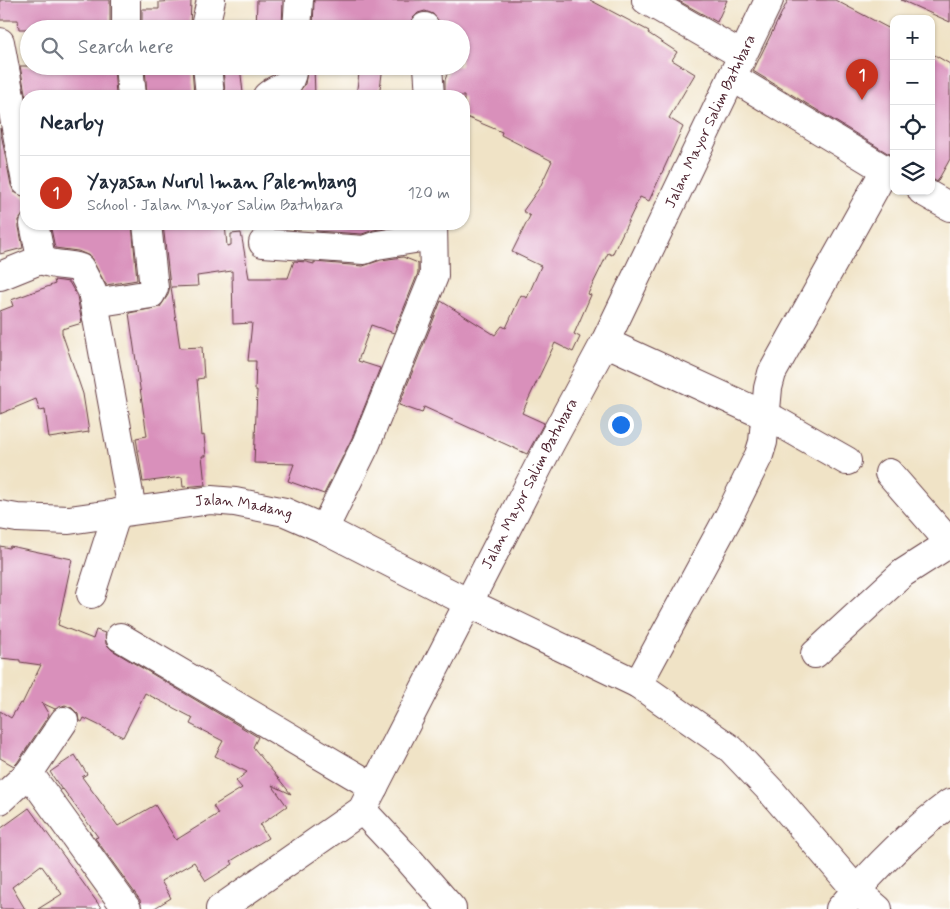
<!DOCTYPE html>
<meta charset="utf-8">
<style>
body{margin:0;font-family:Mynerve,sans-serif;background:#f2f2f3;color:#1f2937}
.controls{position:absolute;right:15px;top:15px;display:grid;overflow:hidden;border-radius:10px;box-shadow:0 1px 4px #0004}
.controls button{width:45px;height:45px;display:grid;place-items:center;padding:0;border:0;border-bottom:1px solid #e0e1e3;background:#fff;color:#1f2937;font:25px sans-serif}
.you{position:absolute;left:620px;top:424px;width:18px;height:18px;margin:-12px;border:4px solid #fff;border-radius:50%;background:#1a73e8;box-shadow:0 0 0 8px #1a73e833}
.badge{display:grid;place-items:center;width:32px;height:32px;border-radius:50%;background:#c8321e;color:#fff;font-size:16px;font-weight:700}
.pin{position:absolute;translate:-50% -41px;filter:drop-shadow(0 1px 2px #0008)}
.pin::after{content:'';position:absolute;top:26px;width:18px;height:15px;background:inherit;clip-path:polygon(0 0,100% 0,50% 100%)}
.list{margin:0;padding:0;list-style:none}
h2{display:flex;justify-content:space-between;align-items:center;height:65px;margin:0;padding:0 20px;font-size:21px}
h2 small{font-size:16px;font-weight:400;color:#747a83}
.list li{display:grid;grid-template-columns:32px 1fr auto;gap:15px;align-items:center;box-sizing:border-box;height:75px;padding:0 20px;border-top:1px solid #e0e1e3}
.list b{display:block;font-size:19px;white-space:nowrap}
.list p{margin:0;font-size:16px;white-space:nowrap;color:#747a83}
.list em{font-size:16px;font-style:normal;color:#747a83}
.icon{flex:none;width:28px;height:28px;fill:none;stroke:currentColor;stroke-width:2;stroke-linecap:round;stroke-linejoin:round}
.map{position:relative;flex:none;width:950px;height:909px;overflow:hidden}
.search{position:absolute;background:#fff;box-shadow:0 1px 4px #0004;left:20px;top:20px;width:450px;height:55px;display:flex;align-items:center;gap:12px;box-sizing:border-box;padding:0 18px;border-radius:28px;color:#747a83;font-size:19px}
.panel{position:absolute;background:#fff;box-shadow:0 1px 4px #0004;left:20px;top:90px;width:450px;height:140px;border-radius:20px}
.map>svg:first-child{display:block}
.building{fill:#d990bb}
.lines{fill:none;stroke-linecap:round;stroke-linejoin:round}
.minor-casing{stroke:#633c42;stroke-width:30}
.minor{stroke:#fff;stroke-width:28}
.labels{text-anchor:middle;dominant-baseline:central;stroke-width:5;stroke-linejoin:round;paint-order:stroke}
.street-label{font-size:15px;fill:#4a1f2b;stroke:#fff}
</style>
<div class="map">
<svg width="950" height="909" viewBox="0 0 950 909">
<rect width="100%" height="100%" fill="#fff"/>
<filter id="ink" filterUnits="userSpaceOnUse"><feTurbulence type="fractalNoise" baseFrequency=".02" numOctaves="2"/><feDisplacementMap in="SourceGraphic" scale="10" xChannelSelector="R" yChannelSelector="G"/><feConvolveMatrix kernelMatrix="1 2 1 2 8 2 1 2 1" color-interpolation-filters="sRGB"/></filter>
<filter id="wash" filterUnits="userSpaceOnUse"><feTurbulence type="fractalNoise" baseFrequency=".0096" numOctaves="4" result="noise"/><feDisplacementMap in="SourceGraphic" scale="20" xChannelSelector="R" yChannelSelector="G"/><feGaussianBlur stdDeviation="1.12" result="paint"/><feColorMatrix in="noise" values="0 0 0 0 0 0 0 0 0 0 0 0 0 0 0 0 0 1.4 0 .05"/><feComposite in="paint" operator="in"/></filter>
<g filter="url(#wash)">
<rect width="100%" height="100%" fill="#f0e3c6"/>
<g id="blocks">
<g class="building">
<path d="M0 0H110V26L69 25 70 29H19L18 20H0Z"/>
<path d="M191 0 190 29H142V9H159V2Z"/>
<path d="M257 0H283L282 29H256Z"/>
<path d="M314 0H590L649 31 648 33 677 52 672 60 695 74 669 118 683 127 649 201 640 197 612 255 608 253 588 294 591 295 574 334 580 337 573 352 555 343 522 413 544 423 527 454 424 407 422 413 399 405 441 301 495 335 502 326 506 328 521 295 527 298 541 266 512 252 530 216 523 211 540 187 552 161 501 135 502 132 464 116V96H445V80L450 66H461V29H453L440 23 433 14 425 11 418 13 412 19 409 29H313Z"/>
<path d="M677 0H727L717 22Z"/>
<path d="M788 0H835L894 31V157L753 71Z"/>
<path d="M901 0H950V22Z"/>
<path d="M931 53 950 64V159L937 182 931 178Z"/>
<path d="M20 66H114L116 95 26 96V98Z"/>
<path d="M145 66H192L194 96H147Z"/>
<path d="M223 66H240L243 93 225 95Z"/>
<path d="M308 66H314L315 96H296L305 84Z"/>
<path d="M360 66H383L379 96H356Z"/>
<path d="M0 128 11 185 14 192 24 197 26 204V211L19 220V227L23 248 0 254Z"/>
<path d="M50 224H132L137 280 106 285 90 256 78 251 55 248Z"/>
<path d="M163 224H225L227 246 231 245V234L241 233 249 278H288L294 261 306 262 314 264V262L363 266 381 260 403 257 418 263V273L394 333 371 325 358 361 380 368 352 438 324 494 288 481 294 464 254 463 257 390H255L256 361H248L252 323 233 324 232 271 197 276 198 286 171 287 180 348 202 347 204 378 197 379 202 436 204 435 206 456H202L205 485 183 487 182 477 143 482 136 438 147 436 129 313 160 307 168 295 170 286Z"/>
<path d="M317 224H400V225L374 230 362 234 316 231Z"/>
<path d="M54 280 69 282 77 296 82 323 62 329V333L83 394 89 432 49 438 45 410 40 411 36 399 0 414V311L13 306 11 300 55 284Z"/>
<path d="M0 546 9 548 10 546 72 559 58 625 93 639 96 630 105 633 106 644 112 650 258 737 253 747 291 794 272 785 287 806 260 825 268 838 231 861 233 864 206 881 194 862 161 881 171 898 153 909H142L140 900 95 838 98 837 63 789 62 790 50 772 75 755 87 774 82 777 118 826 155 805 176 840 218 814 213 806 242 788 236 781 247 772 215 756 223 741 190 724 193 718 145 693 123 737 84 718 82 722 79 721 78 714 72 708 65 705 55 709 42 703 49 715 17 763 14 766 0 758V711L11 718 20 703 22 704 41 665 20 662V660L0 658Z"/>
<path d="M29 808 102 909H38L62 894 41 865 12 887 25 909H0V829Z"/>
</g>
</g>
</g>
<g filter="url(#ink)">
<use href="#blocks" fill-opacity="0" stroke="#633c42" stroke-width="1"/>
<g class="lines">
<g class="minor-casing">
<g id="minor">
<path d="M126 0V29"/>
<path d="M646 0 742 55"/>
<path d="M425 27V29"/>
<path d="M206 29V22L211 0"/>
<path d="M297 29 299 0"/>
<path d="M0 42 26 182"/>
<path d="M129 66 132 96"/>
<path d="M207 66 210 95"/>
<path d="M428 66 430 96"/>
<path d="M732 77 894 175"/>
<path d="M267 96C281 83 291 91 293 66"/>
<path d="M922 191 950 207"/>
<path d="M34 224 40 253 44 261C56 266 68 264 80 268L92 291 132 510"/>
<path d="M263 243 364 250 377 245 433 236"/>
<path d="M0 276 42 259"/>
<path d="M95 303 151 294 154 288 147 224"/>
<path d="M605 342 775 420 847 461"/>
<path d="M889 473 950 543"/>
<path id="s1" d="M0 515 17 518 69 520 211 500 235 502 285 512 324 529 469 603 638 684 731 749 770 790 856 890 878 909"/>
<path d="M324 529 366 444 434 276 433 224"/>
<path d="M91 594 117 513"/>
<path d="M120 637 374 787"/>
<path d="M815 654 903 573 950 543"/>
<path d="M638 684 728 518 759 455 763 442 768 388 772 373 885 170"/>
<path d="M64 721 29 773 127 909"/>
<path d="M0 800 29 773"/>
<path d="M362 810 410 861 452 909"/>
<path id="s2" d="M220 909 362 810 549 446 605 342 769 0"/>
<path d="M840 909C873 870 909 833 950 803"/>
</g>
</g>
<use href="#minor" class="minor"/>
</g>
</g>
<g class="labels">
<g class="street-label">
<text stroke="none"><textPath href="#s2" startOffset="945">Jalan Mayor Salim Batubara</textPath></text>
<text stroke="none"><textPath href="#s2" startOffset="540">Jalan Mayor Salim Batubara</textPath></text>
<text stroke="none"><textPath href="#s1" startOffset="246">Jalan Madang</textPath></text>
</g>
</g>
</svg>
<div class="controls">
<button>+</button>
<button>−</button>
<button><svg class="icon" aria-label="locate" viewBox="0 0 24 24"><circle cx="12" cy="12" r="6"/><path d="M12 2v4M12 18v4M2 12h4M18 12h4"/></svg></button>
<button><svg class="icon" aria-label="layers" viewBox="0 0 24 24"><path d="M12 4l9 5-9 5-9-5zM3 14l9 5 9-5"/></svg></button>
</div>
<div class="you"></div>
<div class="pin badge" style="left:862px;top:100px">1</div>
<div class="search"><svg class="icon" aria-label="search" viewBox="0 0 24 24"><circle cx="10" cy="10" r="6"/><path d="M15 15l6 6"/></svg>Search here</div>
<section class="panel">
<h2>Nearby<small></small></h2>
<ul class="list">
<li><span class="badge">1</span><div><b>Yayasan Nurul Iman Palembang</b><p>School · Jalan Mayor Salim Batubara</p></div><em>120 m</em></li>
</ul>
</section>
</div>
